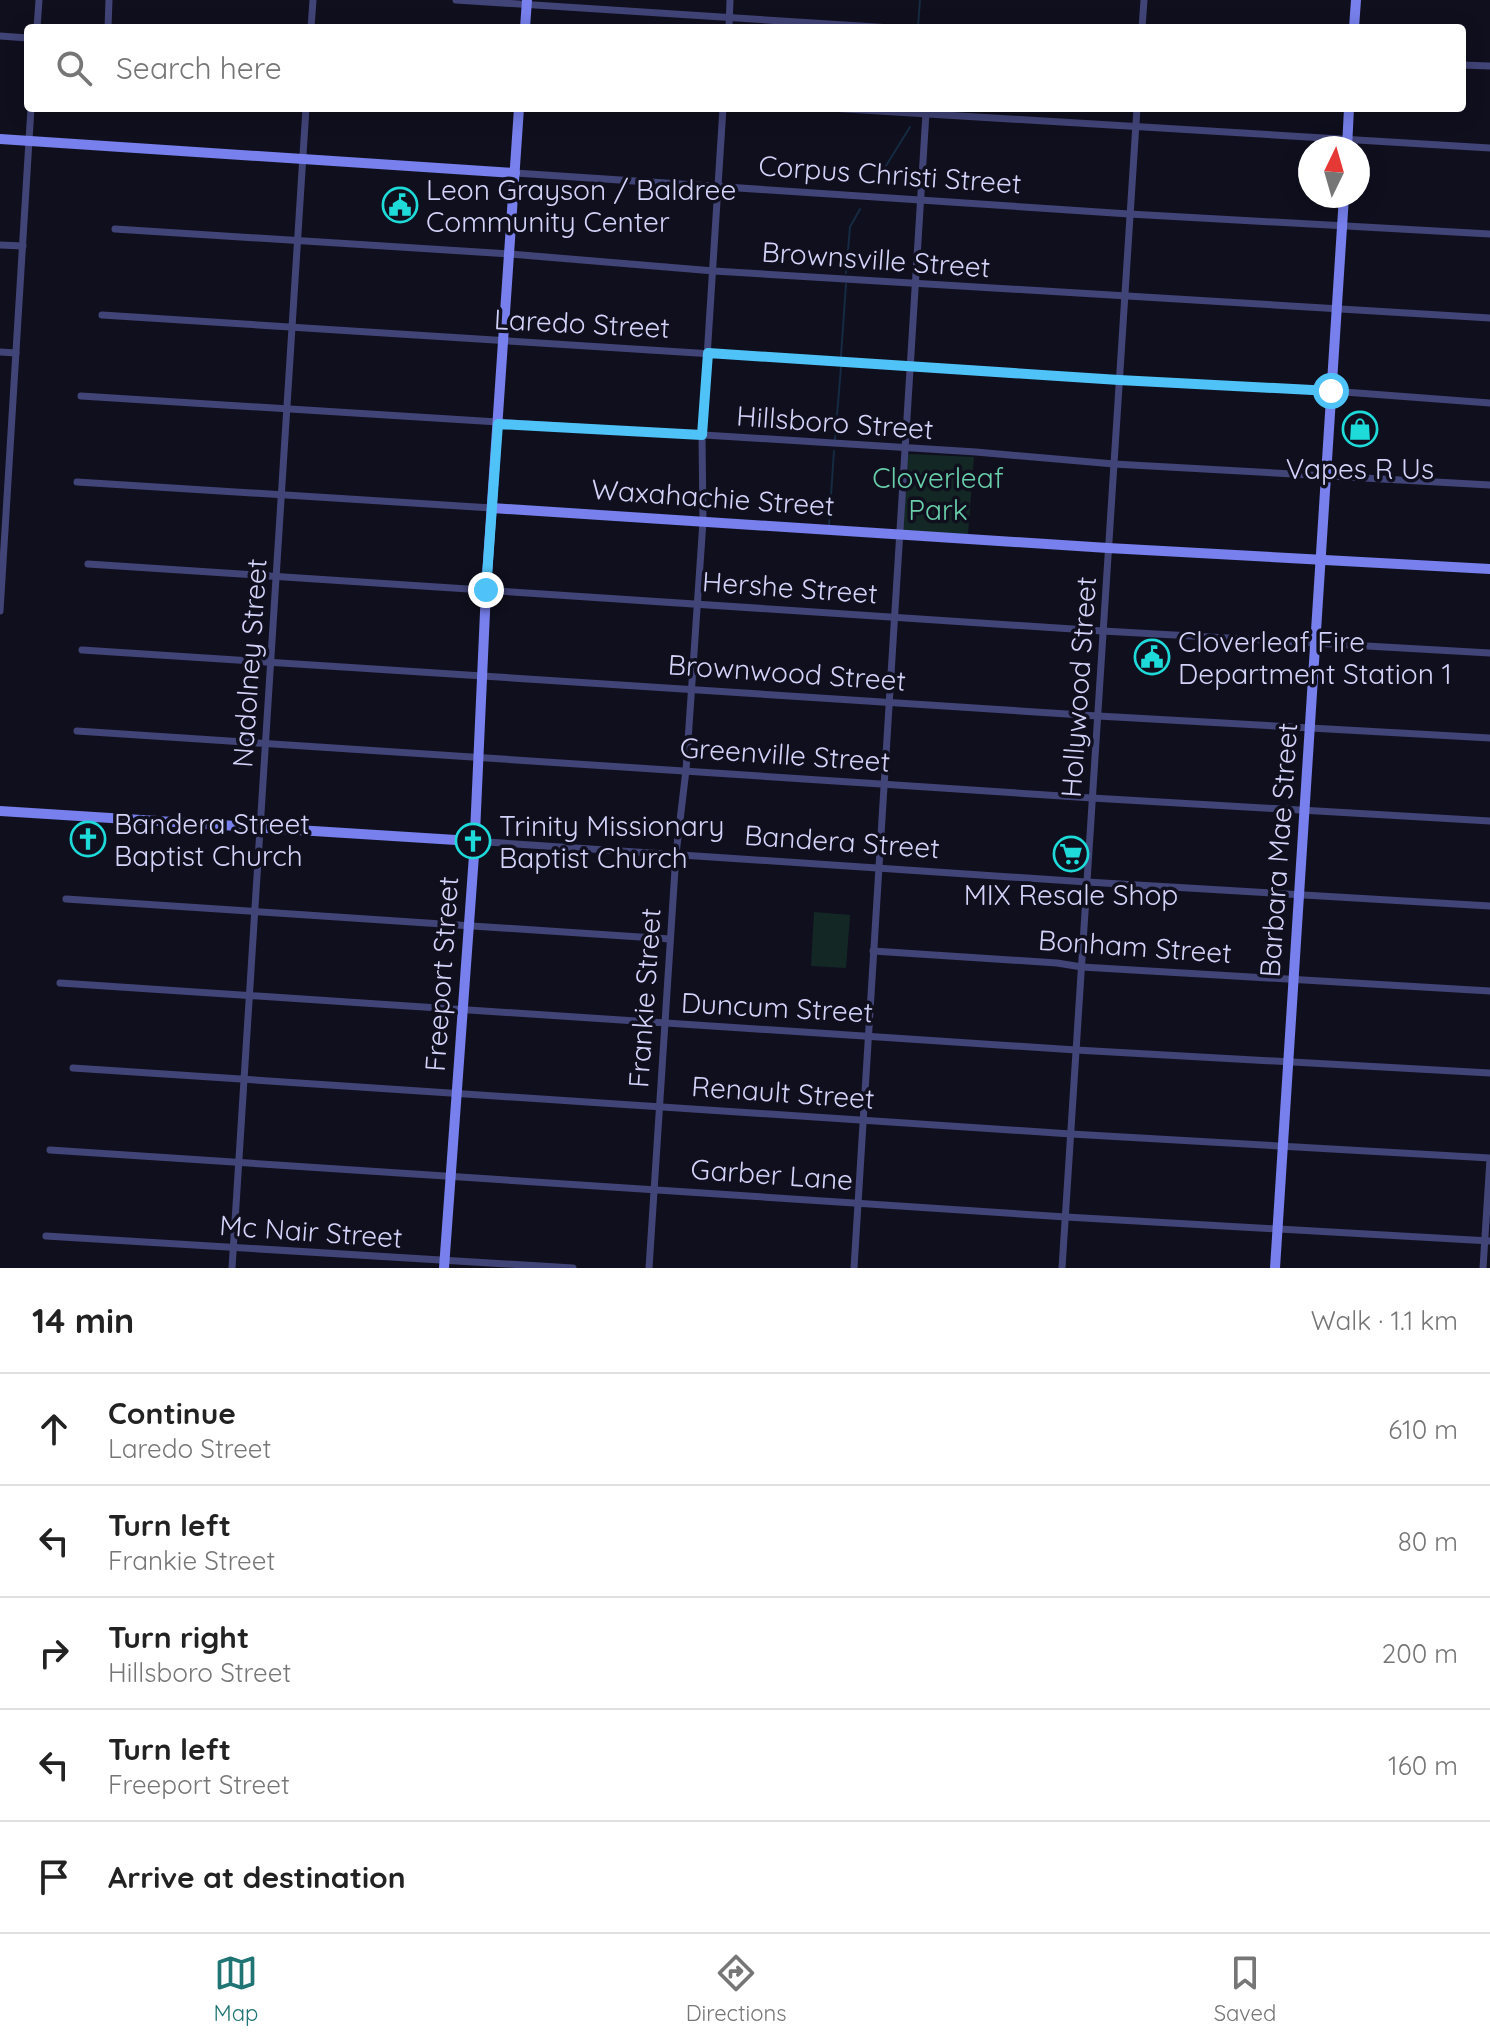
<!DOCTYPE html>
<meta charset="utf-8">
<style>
body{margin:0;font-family:Quicksand,sans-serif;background:#f6f6f6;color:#222}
.compass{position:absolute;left:1298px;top:136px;width:72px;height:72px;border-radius:50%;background:#fff;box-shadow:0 4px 20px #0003;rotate:5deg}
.stop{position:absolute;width:24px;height:24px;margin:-18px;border:6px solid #4fc3f7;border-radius:50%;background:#fff}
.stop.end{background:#4fc3f7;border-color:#fff;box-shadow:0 2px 8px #0008}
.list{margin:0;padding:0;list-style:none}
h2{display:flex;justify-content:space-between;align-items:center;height:104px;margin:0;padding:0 32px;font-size:34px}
h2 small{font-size:26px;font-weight:400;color:#767676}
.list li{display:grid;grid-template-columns:52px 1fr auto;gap:24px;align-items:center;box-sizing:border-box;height:112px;padding:0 32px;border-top:2px solid #e0e0e0}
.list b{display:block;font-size:30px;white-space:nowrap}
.list p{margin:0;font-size:26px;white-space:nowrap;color:#767676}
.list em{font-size:26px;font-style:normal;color:#767676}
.icon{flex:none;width:44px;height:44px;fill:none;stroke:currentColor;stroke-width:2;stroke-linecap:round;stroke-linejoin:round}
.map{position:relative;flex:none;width:1490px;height:1268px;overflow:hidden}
.search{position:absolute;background:#fff;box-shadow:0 4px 20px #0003;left:24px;right:24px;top:24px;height:88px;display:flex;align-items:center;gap:20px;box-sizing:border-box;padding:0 28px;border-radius:8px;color:#767676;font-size:30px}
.sheet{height:664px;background:#fff}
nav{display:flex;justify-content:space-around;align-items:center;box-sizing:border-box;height:112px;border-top:2px solid #e0e0e0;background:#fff;font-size:22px;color:#767676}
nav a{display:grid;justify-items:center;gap:4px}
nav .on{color:#207574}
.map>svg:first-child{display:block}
.green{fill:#132825}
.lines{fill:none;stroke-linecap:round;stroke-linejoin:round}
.stream{stroke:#152b42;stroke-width:2}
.street{stroke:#414477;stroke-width:7}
.secondary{stroke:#7780ec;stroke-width:10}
.route{stroke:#4fc3f7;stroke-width:10}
.labels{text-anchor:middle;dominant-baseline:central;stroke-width:7;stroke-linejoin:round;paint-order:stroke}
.street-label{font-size:28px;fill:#d3d3f9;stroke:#100f1e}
.poi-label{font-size:28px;fill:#d3d3f9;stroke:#100f1e;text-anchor:start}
.park-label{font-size:28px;fill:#69cfaa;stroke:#100f1e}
</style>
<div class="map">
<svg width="1490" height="1268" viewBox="0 0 1490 1268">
<rect width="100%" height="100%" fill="#100f1e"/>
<g class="green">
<path d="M910 454 974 457 968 534 905 531 902 529 906 456Z"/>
<path d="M814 912 850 915 846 968 811 966Z"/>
</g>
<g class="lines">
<g class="stream">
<path d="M918 26 920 0"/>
<path d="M876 182 910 127"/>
<path d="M846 273 850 227 860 209"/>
<path d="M841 356 846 284"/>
<path d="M835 439 841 367"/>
<path d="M829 525 834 451"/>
</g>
<g class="street">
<path d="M456 0 892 28"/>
<path d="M37 28 39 0"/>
<path d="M108 28 109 0"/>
<path d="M311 28 313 0"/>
<path d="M729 28 730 0"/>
<path d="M1142 28 1144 0"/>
<path d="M0 36 28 38"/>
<path d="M1462 65 1490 66"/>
<path d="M830 108 1490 148"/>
<path d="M515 173 1129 214 1490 234"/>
<path d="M115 229 510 254 714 271 1490 318"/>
<path d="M0 245 23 246"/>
<path d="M102 315 1119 380 1331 391 1490 403"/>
<path d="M0 352 16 353"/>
<path d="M81 396 976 452 1114 464 1490 485"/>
<path d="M77 482 492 508"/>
<path d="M88 564 1103 631 1490 653"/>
<path d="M0 611 31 108"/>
<path d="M82 650 1098 716 1490 738"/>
<path d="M77 731 1092 798 1490 821"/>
<path d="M472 841 1087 882 1490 906"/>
<path d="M66 899 670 939"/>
<path d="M873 951 1057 963 1082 967 1490 991"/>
<path d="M60 983 1076 1050 1490 1073"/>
<path d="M73 1068 1071 1134 1490 1158"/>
<path d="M50 1150 1066 1217 1490 1241"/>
<path d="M46 1236 573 1268"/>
<path d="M232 1268 306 108"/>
<path d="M649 1268 676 854 686 770 703 521 702 435 723 108"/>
<path d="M854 1268 926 113"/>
<path d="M1062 1268 1137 108"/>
<path d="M1483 1268 1490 1159"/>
</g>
<g class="secondary">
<path d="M525 28 527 0"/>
<path d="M1354 28 1356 0"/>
<path d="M0 139 515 173"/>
<path d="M1347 148 1349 108"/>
<path d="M492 508 1108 548 1490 569"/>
<path d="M0 811 472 841"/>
<path d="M444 1268 474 855 486 590 519 108"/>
<path d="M1275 1268 1344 196"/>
</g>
</g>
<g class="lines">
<path class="route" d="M486 590 498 424 702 435 708 353 1119 380 1331 391"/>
</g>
<defs>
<g id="civic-ring" transform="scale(1.8)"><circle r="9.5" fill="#100f1e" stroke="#1edad8" stroke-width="1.5"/><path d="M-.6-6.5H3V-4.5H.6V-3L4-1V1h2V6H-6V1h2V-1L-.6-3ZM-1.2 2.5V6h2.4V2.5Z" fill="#1edad8"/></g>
<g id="shop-ring" transform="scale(1.8)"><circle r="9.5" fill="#100f1e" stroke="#1edad8" stroke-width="1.5"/><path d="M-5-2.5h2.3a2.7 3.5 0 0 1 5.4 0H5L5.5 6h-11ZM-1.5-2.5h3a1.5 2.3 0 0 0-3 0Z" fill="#1edad8"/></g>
<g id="church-ring" transform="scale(1.8)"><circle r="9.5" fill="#100f1e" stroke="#1edad8" stroke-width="1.5"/><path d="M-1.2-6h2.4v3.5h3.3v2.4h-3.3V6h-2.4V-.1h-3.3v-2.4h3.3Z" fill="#1edad8"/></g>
<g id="supermarket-ring" transform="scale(1.8)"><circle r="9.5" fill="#100f1e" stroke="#1edad8" stroke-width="1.5"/><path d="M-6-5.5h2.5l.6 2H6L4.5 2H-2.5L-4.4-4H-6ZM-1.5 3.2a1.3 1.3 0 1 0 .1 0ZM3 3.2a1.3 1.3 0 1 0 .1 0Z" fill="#1edad8"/></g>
</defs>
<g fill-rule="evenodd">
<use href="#civic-ring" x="400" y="205"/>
<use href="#shop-ring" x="1360" y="429"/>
<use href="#civic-ring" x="1152" y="657"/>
<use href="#church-ring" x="88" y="839"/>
<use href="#church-ring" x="473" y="841"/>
<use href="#supermarket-ring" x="1071" y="854"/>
</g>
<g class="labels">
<g class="street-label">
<text transform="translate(890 174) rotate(4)">Corpus Christi Street</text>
<text transform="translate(876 259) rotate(4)">Brownsville Street</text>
<text transform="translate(582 323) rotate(3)">Laredo Street</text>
<text transform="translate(835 422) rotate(4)">Hillsboro Street</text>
<text transform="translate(713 497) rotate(4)">Waxahachie Street</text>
<text transform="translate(790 587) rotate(4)">Hershe Street</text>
<text transform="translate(249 663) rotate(-86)">Nadolney Street</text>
<text transform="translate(787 672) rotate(4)">Brownwood Street</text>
<text transform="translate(1078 687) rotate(-86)">Hollywood Street</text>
<text transform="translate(785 754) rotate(4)">Greenville Street</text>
<text transform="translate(842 841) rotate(4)">Bandera Street</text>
<text transform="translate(1278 850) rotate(-86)">Barbara Mae Street</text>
<text transform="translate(1135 946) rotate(4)">Bonham Street</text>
<text transform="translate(441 974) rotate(-86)">Freeport Street</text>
<text transform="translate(644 998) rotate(-86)">Frankie Street</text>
<text transform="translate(777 1007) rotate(3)">Duncum Street</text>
<text transform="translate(783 1092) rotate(4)">Renault Street</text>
<text transform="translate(772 1174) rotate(4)">Garber Lane</text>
<text transform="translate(311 1231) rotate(4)">Mc Nair Street</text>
</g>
<g class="poi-label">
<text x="426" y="189">Leon Grayson / Baldree<tspan x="426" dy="32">Community Center</tspan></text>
<text x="1360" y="468" text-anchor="middle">Vapes R Us</text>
<text x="1178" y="641">Cloverleaf Fire<tspan x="1178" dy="32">Department Station 1</tspan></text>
<text x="114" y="823">Bandera Street<tspan x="114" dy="32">Baptist Church</tspan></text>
<text x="499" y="825">Trinity Missionary<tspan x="499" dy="32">Baptist Church</tspan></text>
<text x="1071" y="894" text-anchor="middle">MIX Resale Shop</text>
</g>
<g class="park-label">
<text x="938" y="477">Cloverleaf<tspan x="938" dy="32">Park</tspan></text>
</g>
</g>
</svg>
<svg class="compass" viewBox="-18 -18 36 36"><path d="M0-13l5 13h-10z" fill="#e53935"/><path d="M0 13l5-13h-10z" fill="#767676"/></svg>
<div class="stop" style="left:1331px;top:391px"></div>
<div class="stop end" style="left:486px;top:590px"></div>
<div class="search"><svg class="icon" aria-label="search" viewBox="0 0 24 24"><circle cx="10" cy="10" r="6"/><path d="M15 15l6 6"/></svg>Search here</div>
</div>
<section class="sheet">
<h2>14 min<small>Walk · 1.1 km</small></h2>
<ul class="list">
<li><svg class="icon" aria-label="ahead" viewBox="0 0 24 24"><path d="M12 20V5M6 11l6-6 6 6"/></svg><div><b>Continue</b><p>Laredo Street</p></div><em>610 m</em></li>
<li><svg class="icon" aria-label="left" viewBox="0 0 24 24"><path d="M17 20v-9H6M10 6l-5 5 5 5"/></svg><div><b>Turn left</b><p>Frankie Street</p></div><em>80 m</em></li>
<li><svg class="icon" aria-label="right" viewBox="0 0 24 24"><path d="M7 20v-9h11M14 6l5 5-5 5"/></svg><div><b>Turn right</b><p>Hillsboro Street</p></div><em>200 m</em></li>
<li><svg class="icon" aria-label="left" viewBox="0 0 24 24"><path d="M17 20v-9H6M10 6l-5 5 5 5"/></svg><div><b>Turn left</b><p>Freeport Street</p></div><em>160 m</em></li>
<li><svg class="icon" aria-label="arrive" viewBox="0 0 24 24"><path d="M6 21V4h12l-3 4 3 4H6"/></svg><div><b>Arrive at destination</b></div></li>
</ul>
</section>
<nav>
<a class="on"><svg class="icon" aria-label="map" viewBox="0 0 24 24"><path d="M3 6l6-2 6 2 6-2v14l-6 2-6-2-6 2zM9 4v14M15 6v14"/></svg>Map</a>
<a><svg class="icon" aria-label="directions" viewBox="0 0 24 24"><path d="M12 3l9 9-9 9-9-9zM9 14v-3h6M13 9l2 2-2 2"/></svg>Directions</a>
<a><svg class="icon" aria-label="saved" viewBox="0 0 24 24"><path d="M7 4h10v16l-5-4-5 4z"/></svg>Saved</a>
</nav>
